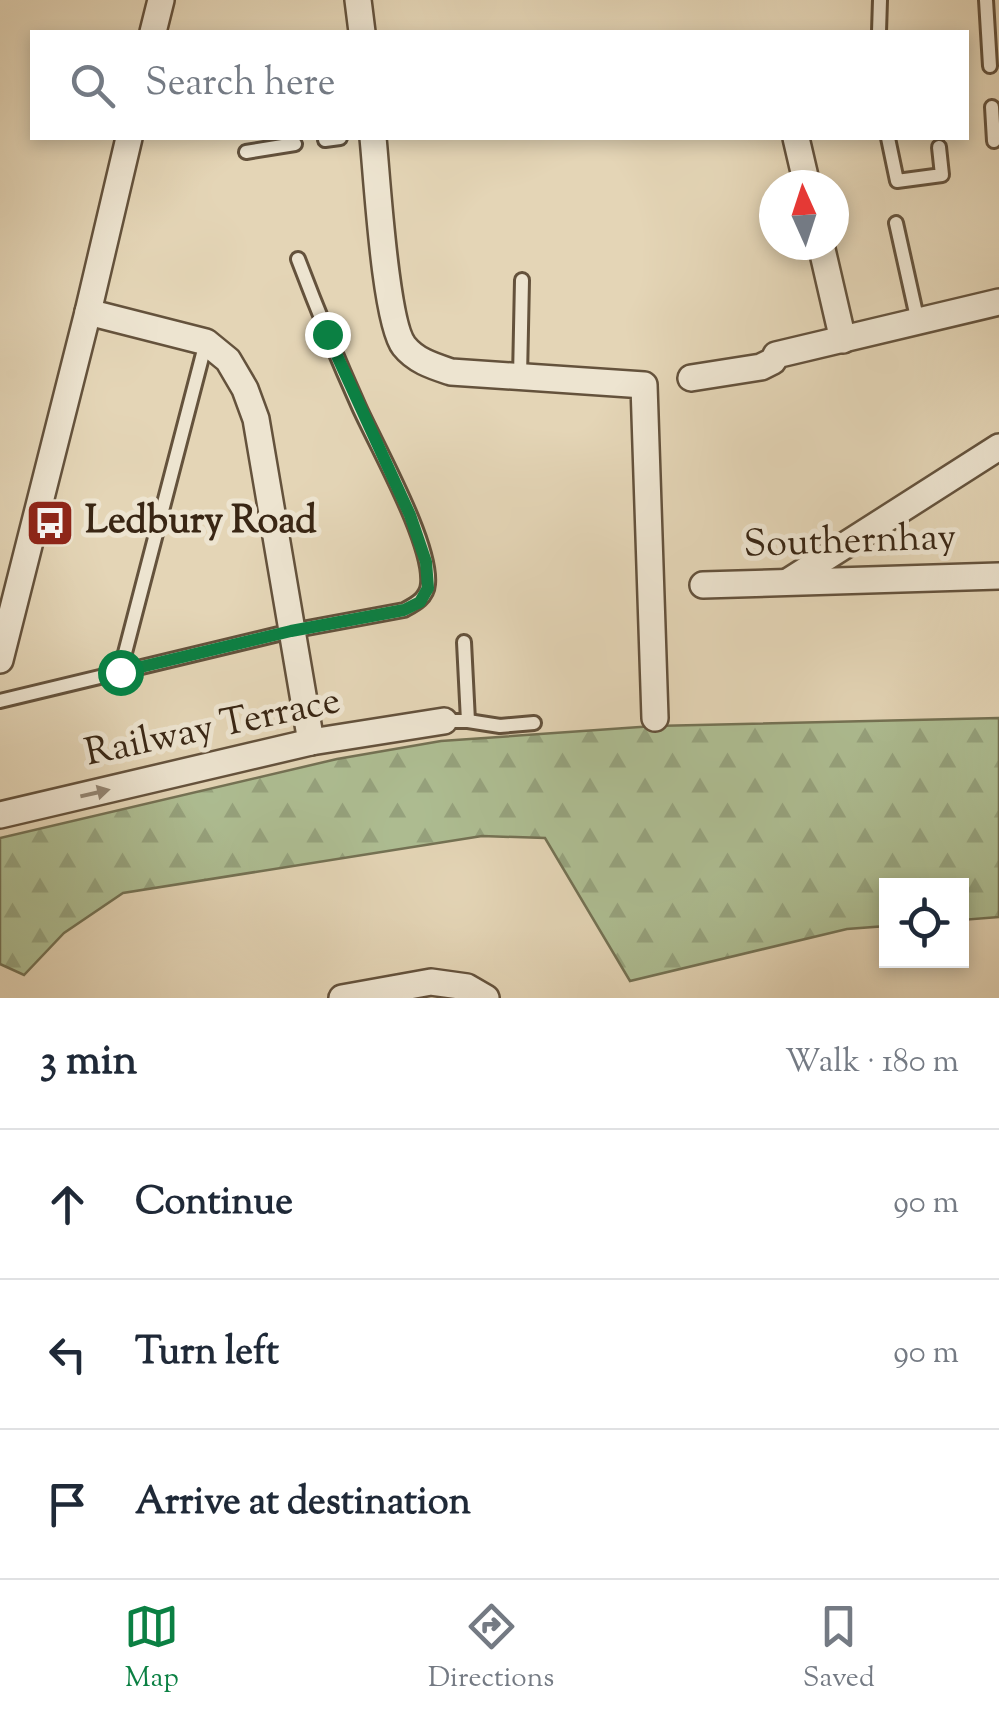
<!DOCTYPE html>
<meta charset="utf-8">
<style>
body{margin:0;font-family:"Sorts Mill Goudy",serif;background:#f6f6f7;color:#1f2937}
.controls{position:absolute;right:30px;bottom:30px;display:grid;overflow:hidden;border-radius:0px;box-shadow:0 5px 15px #0003}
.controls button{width:90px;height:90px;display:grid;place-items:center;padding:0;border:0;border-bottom:2px solid #e0e1e3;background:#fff;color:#1f2937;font:50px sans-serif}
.compass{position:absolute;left:759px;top:170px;width:90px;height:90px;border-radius:50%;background:#fff;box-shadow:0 5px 15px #0003;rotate:357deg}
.stop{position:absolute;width:30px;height:30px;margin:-22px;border:8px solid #0b8043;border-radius:50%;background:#fff}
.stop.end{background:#0b8043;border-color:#fff;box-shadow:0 2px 10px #0008}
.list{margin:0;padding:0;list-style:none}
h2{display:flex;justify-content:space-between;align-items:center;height:130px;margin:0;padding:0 40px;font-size:42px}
h2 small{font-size:32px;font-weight:400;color:#747a83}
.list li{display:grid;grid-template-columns:65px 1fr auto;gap:30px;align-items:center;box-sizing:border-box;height:150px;padding:0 40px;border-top:2px solid #e0e1e3}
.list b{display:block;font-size:38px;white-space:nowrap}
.list em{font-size:32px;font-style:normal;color:#747a83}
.icon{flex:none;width:55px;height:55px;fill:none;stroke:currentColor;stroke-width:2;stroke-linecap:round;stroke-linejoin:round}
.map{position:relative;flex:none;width:999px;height:998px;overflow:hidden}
.search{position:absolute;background:#fff;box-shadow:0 5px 15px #0003;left:30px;right:30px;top:30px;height:110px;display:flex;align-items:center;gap:25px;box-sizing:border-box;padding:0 35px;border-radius:0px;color:#747a83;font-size:38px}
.sheet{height:580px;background:#fff}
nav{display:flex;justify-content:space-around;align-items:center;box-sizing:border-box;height:140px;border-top:2px solid #e0e1e3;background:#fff;font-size:28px;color:#747a83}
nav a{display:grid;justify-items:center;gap:5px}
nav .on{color:#0b8043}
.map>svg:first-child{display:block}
.forest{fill:url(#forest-firs);stroke:#747254;stroke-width:2.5}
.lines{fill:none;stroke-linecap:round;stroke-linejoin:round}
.service-casing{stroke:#64523c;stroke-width:18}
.minor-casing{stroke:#64523c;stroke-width:30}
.service{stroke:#ede4d0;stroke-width:12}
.minor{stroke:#ede4d0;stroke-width:25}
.oneway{fill:#938572}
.route{stroke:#0b8043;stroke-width:12}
.labels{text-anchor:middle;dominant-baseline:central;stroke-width:10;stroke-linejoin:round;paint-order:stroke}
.poi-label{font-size:38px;font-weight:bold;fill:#392614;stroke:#ede4d0;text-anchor:start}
.street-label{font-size:38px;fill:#392614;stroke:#ede4d0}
</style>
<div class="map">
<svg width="999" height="998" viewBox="0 0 999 998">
<defs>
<pattern id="forest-firs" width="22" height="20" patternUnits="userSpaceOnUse" patternTransform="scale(2.5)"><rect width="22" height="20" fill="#aebe93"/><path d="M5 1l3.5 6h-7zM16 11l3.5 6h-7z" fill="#96a37e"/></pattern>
</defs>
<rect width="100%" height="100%" fill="#e4d5b6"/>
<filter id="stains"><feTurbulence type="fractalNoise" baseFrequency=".002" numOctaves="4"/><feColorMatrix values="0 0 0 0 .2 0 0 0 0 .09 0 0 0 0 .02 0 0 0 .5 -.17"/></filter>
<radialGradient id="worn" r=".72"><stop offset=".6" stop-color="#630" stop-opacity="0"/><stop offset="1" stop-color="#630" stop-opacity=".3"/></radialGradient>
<path class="forest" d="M999 718V917L962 920V886H886V926L847 929 630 981 545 838 482 836 123 893 64 933 24 975 0 964V838L337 759 441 741 654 726Z"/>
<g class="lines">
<g class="service-casing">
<g id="service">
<path d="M986 0 990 66"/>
<path d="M879 32 880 0"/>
<path d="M992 107 994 141"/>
<path d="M888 138 897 181 942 175 939 147"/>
<path d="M325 140 340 138"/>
<path d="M246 152 295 144"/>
<path d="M896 223 918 322"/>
<path d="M520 377 522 280"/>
<path d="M464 642 468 721"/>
<path d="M120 672 206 342"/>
<path d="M0 701 291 631 404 610C415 604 427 598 428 584 432 544 377 447 359 407 337 358 317 309 298 259"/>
<path d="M444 721H468L500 726 534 723"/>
</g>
</g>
<g class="minor-casing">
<g id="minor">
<path d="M358 0 362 32"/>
<path d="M153 32 161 0"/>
<path d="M373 138C377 176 385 322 404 346 416 361 433 366 451 372L644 385 655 718"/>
<path d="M796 138 807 185"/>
<path d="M821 245 843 340"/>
<path d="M88 312 206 342 228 360 245 389 256 419 311 742"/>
<path d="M691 378 761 367 773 361 776 355 999 302"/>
<path d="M789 581 999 447"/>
<path d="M703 585 999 576"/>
<path d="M0 660 88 312 129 138"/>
<path d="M0 815 311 742 444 721"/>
<path d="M342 998 431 982 467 987 486 998"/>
</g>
</g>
<use href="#service" class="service"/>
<use href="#minor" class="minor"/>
</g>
<defs><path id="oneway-solid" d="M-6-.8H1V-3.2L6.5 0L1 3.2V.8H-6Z" transform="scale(2.5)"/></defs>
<use class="oneway" href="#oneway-solid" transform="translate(95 793) rotate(-13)"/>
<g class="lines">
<path class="route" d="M120 672 291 631 404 610 420 602 428 588 426 562 410 515 327 334"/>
</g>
<defs>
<g id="bus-square" transform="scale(2.5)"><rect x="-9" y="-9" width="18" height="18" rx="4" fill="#8f2418" stroke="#ede4d0"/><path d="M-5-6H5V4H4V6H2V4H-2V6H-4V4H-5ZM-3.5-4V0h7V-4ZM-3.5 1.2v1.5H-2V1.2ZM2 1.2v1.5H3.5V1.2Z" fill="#fff"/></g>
</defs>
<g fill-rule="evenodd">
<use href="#bus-square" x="50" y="523"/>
</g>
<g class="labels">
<g class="poi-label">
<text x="85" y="523">Ledbury Road</text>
</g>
<g class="street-label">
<text transform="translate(850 543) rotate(-2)">Southernhay</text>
<text transform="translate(213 729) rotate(-12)">Railway Terrace</text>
</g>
</g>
<rect width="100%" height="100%" filter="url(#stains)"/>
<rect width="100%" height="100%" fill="url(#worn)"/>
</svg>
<div class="controls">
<button><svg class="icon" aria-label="locate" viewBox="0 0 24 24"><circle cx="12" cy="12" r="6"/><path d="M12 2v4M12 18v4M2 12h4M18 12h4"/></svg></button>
</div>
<svg class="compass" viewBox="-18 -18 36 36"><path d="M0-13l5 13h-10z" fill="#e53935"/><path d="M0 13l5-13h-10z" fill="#747a83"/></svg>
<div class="stop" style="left:120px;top:672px"></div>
<div class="stop end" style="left:327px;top:334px"></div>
<div class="search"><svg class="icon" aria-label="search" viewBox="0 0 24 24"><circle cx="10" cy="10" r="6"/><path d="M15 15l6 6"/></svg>Search here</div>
</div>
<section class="sheet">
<h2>3 min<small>Walk · 180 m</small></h2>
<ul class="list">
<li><svg class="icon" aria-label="ahead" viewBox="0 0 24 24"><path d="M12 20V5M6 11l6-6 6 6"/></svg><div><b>Continue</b></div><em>90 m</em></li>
<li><svg class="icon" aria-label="left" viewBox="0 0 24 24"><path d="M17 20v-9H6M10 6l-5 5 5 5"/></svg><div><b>Turn left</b></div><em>90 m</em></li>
<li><svg class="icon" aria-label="arrive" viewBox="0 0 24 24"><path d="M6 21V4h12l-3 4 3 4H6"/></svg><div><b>Arrive at destination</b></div></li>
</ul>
</section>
<nav>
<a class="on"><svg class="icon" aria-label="map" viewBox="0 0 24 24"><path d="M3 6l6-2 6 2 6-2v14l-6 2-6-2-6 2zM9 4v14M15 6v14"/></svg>Map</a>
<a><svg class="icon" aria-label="directions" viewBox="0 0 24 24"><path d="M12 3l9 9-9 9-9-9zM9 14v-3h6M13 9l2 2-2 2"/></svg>Directions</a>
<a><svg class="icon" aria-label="saved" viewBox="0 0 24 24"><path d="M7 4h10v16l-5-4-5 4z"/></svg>Saved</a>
</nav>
